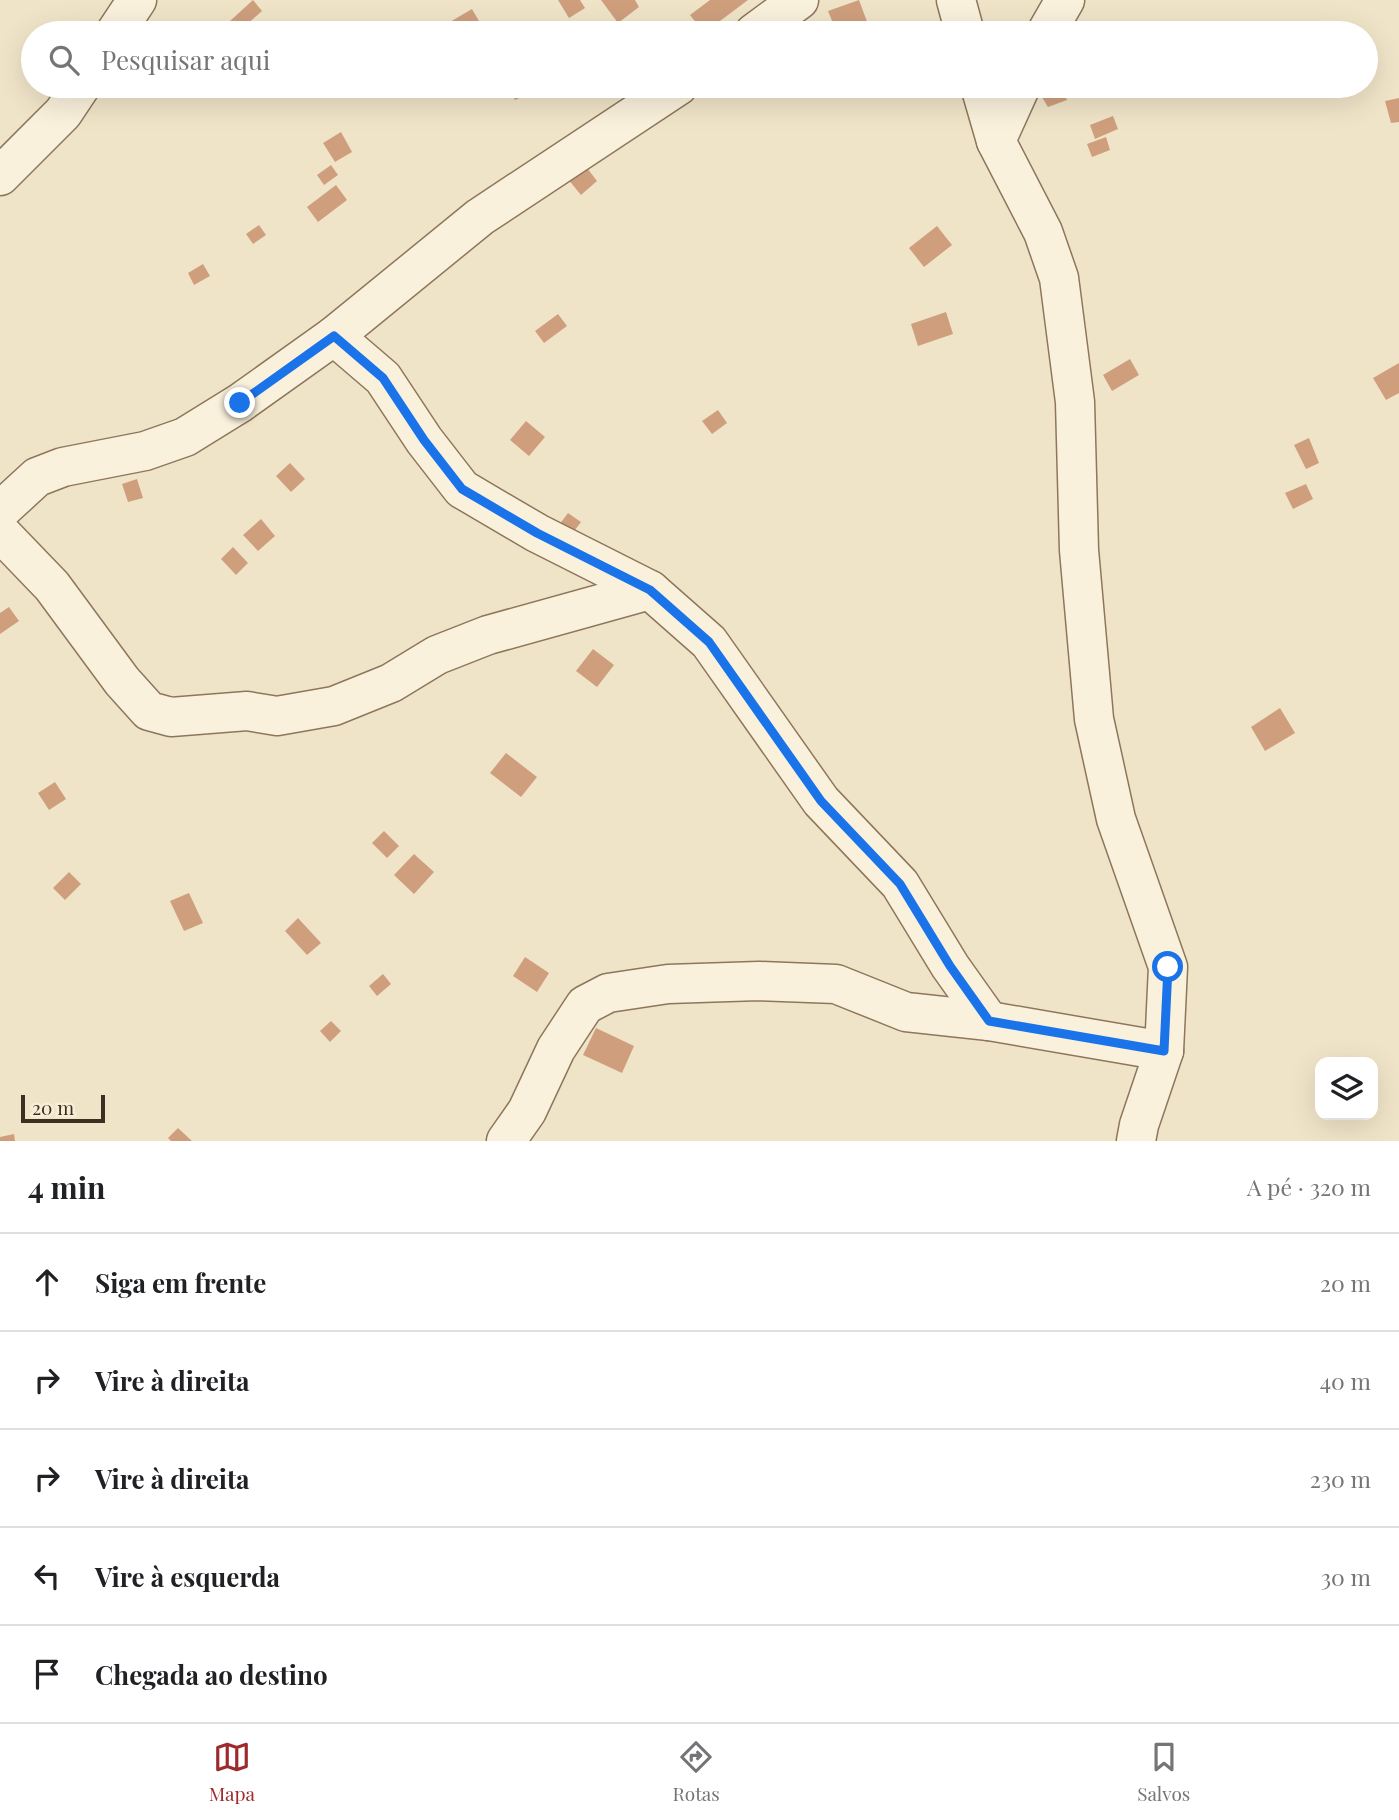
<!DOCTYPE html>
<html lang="pt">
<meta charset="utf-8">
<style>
body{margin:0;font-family:"Playfair Display",serif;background:#f2f2f2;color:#202124}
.controls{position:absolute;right:21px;bottom:21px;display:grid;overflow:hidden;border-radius:14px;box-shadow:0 7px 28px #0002}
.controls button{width:63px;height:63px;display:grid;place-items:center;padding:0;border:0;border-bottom:2px solid #e0e0e0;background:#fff;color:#202124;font:35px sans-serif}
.scale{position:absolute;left:21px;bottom:18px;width:84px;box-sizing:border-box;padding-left:7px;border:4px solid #3d2e20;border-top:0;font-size:19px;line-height:24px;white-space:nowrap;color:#3d2e20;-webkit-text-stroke:5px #f7eed8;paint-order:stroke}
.stop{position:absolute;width:21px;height:21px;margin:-16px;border:5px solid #1a73e8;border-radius:50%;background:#fff}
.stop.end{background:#1a73e8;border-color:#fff;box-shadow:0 2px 7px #0008}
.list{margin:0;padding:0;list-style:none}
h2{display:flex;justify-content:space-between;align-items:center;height:91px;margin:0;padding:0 28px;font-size:30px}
h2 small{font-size:23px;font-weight:400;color:#757577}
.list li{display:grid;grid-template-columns:46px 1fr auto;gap:21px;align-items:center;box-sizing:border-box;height:98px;padding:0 28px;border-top:2px solid #e0e0e0}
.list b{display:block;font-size:26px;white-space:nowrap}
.list em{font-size:23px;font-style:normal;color:#757577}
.icon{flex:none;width:38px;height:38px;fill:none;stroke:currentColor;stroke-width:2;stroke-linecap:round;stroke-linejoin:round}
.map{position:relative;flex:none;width:1399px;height:1141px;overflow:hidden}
.search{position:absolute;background:#fff;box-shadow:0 7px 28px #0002;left:21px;right:21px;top:21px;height:77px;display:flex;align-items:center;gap:18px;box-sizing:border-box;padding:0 24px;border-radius:38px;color:#757577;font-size:26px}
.sheet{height:581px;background:#fff}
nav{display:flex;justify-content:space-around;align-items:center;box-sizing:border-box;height:98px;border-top:2px solid #e0e0e0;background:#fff;font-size:19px;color:#757577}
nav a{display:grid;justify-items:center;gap:4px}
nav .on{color:#9e2a2b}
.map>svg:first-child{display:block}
.building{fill:#cf9f7d}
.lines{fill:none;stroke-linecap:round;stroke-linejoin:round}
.minor-casing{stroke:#8d765c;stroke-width:41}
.minor{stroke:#faf1dc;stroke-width:38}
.route{stroke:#1a73e8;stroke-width:9}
</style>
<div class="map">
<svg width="1399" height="1141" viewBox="0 0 1399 1141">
<rect width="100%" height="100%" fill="#f0e4c8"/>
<g class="building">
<path d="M253 0 262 11 238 32 230 21Z"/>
<path d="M558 0H580L585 8 569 18Z"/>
<path d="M601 0H635L639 7 618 23Z"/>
<path d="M710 0H748L704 33 690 15Z"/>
<path d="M859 0 869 27 852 33H837L828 11Z"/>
<path d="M472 9 483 28 474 33H447L443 26Z"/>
<path d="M190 25 197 33H180Z"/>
<path d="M508 86H535L537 90 515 100Z"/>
<path d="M1289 86H1316L1293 96Z"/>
<path d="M1062 87 1067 100 1048 107 1040 94Z"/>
<path d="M1399 98V122L1391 123 1385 101Z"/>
<path d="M1113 116 1118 129 1095 139 1090 125Z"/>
<path d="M341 132 352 152 335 162 323 143Z"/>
<path d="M1106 137 1110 150 1092 157 1087 144Z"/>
<path d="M584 164 597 181 581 195 567 178Z"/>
<path d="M331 165 338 175 324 185 317 175Z"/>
<path d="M336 185 347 200 318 222 307 207Z"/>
<path d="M259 225 266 235 253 244 246 234Z"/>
<path d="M937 226 952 245 924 267 909 248Z"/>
<path d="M203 264 210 276 194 285 188 273Z"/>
<path d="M946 312 953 334 918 346 911 324Z"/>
<path d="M558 314 567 326 544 343 535 331Z"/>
<path d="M1130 359 1139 375 1112 391 1103 375Z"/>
<path d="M1399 363V393L1386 400 1373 378Z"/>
<path d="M718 410 727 423 712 434 702 421Z"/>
<path d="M526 421 545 437 529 456 510 440Z"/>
<path d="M1309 438 1319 463 1306 469 1294 445Z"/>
<path d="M290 463 305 479 291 492 276 476Z"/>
<path d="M137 479 143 498 128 502 122 484Z"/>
<path d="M1306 484 1313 499 1293 509 1285 493Z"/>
<path d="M568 513 581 522 569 538 556 529Z"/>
<path d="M261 519 275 536 258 551 243 535Z"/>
<path d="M233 547 248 563 236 575 221 559Z"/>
<path d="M9 607 19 621 0 634V613Z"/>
<path d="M593 649 614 665 597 687 576 671Z"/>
<path d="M1280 708 1295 733 1265 751 1251 727Z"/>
<path d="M506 753 537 777 521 797 490 773Z"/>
<path d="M55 782 66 799 49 810 38 793Z"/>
<path d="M384 831 399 846 387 858 372 843Z"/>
<path d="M414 854 434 872 414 894 394 875Z"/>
<path d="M69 872 81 884 65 900 53 888Z"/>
<path d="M189 893 203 923 184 931 170 901Z"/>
<path d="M298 918 321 943 307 955 285 931Z"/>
<path d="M525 957 549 973 537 992 513 976Z"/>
<path d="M383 974 391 984 377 996 369 986Z"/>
<path d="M331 1021 341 1031 330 1042 320 1031Z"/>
<path d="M596 1028 634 1046 622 1073 583 1055Z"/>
<path d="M178 1128 192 1141H171L168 1138Z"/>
<path d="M14 1134 15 1141H0V1137Z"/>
</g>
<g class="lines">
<g class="minor-casing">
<g id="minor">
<path d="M956 0 965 33"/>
<path d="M115 33 137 0"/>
<path d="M754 33 799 0"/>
<path d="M1046 33 1065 0"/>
<path d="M980 86 996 141"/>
<path d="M1021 86 996 141 1043 232 1059 278 1075 402 1079 550 1094 719 1116 819 1168 967 1164 1051 1139 1125 1136 1141"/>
<path d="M0 176 63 113 81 86"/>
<path d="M334 336 383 378 424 440 462 489 537 533 650 590 709 642 821 801 900 884 950 966 989 1021"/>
<path d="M0 511 37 477 63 467 145 451 185 437 240 403 334 336 480 217 678 86"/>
<path d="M0 532 52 586 122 681 149 711 171 717 247 711 277 716 334 706 391 683 437 655 488 635 650 590"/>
<path d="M506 1141 527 1111 556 1049 585 1005 608 993 668 984 759 981 836 984 906 1012 989 1021 1164 1051"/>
</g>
</g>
<use href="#minor" class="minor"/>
</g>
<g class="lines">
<path class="route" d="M240 403 334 336 383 378 424 440 462 489 537 533 650 590 709 642 821 801 900 884 950 966 989 1021 1164 1051 1168 967"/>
</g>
</svg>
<div class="controls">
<button><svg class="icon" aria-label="layers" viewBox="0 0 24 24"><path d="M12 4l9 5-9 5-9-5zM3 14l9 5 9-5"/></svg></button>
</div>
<div class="scale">20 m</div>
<div class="stop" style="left:1168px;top:967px"></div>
<div class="stop end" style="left:240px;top:403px"></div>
<div class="search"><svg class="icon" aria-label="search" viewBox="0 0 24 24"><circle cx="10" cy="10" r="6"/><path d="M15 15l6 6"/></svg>Pesquisar aqui</div>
</div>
<section class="sheet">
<h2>4 min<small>A pé · 320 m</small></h2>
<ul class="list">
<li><svg class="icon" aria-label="ahead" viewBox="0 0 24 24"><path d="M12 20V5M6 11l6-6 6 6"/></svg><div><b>Siga em frente</b></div><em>20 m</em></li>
<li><svg class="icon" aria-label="right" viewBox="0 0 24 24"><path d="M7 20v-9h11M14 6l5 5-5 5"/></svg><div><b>Vire à direita</b></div><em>40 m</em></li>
<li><svg class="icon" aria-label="right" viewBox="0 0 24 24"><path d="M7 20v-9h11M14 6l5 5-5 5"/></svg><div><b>Vire à direita</b></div><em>230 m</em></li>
<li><svg class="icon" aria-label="left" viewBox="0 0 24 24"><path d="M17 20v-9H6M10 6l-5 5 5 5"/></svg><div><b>Vire à esquerda</b></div><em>30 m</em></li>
<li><svg class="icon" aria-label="arrive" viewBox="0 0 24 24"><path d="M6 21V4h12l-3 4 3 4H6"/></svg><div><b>Chegada ao destino</b></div></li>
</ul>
</section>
<nav>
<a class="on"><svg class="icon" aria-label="map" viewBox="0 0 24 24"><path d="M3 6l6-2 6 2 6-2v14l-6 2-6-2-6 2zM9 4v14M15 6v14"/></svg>Mapa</a>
<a><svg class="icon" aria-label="directions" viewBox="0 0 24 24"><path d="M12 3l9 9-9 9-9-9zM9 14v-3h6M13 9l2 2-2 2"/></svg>Rotas</a>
<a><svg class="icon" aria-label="saved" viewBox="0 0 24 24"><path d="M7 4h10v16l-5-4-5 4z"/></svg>Salvos</a>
</nav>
